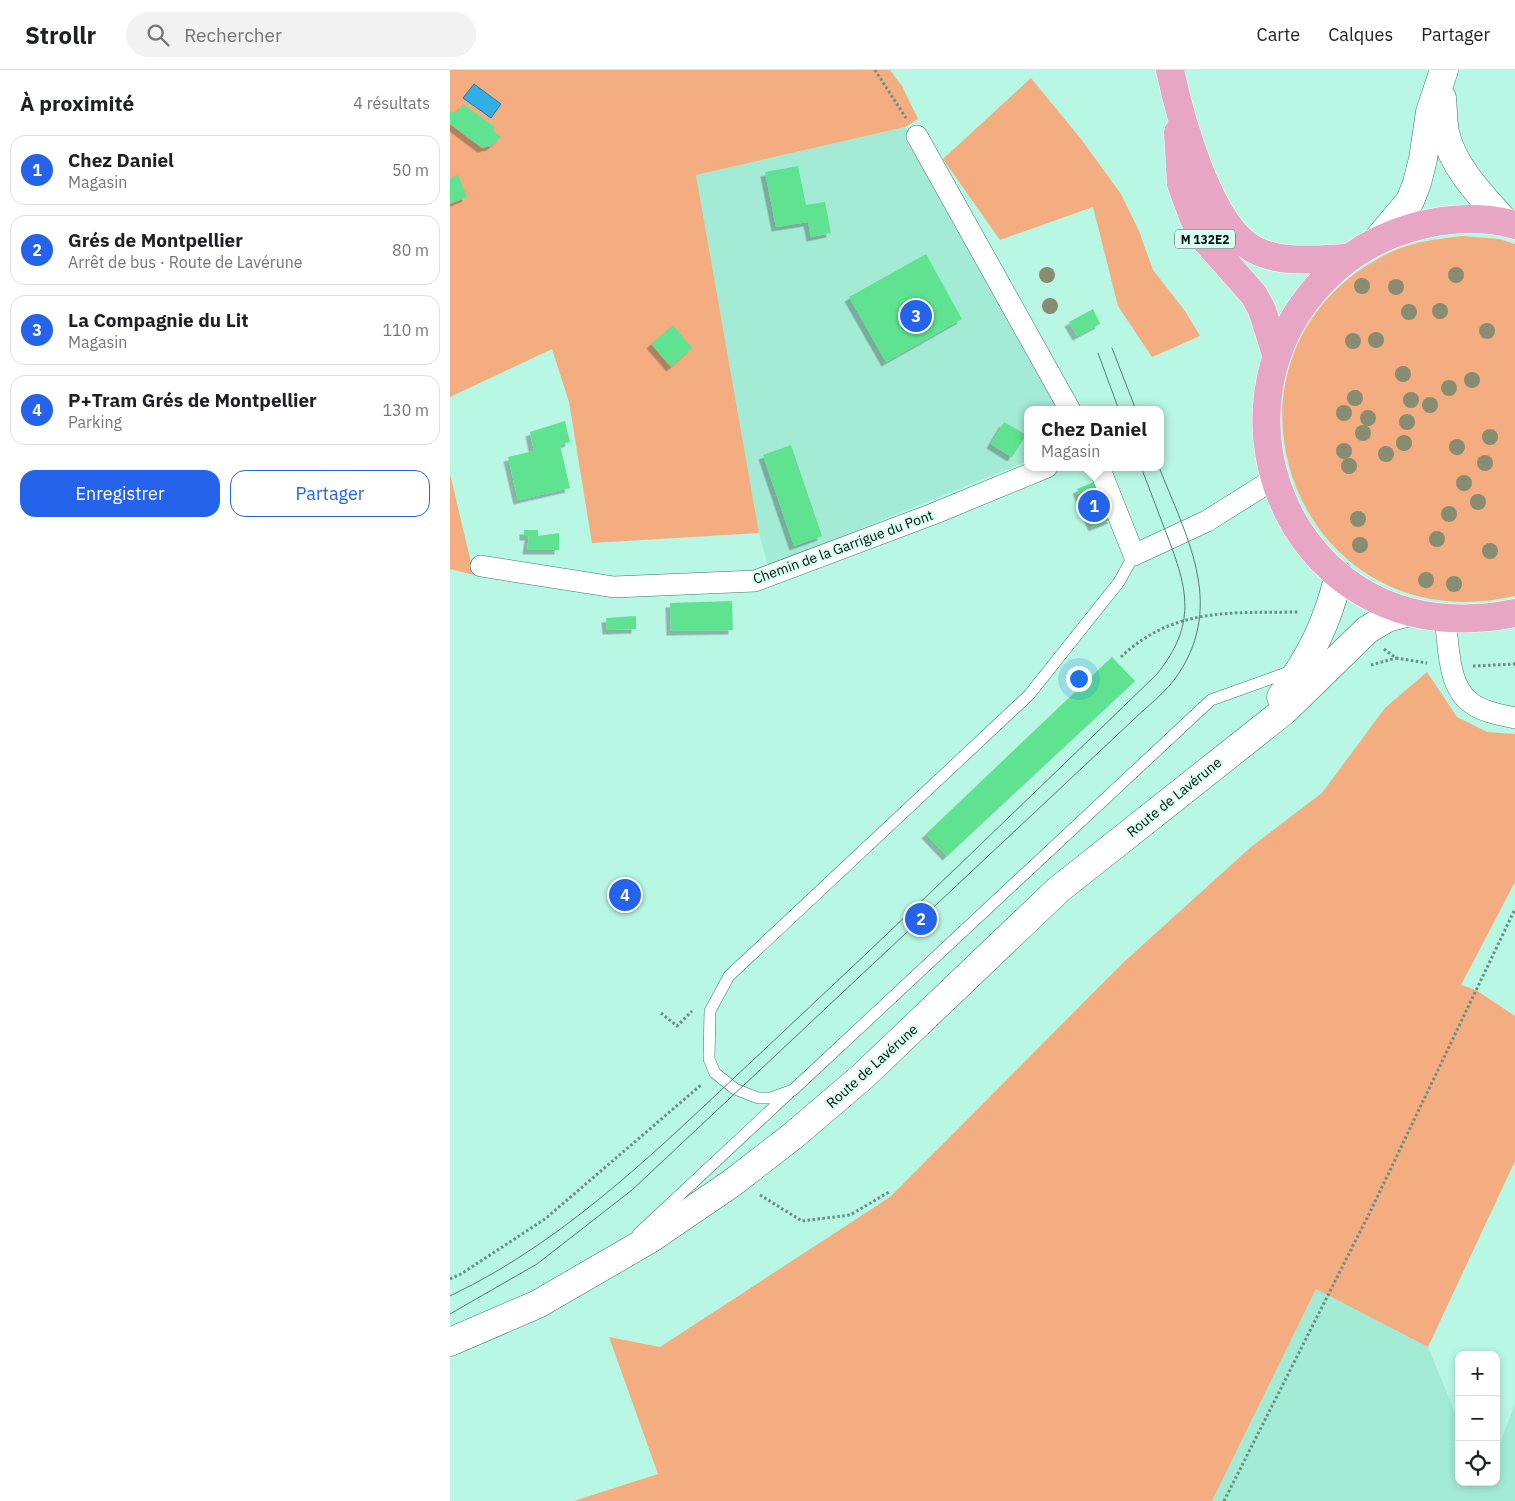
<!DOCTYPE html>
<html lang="fr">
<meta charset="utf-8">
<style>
body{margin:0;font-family:"IBM Plex Sans",sans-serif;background:#f2f2f2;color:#202124}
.controls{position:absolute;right:15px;bottom:15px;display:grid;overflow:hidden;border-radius:10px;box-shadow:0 2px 8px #0003}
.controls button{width:45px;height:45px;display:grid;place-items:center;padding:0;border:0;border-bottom:1px solid #e0e0e0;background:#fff;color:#202124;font:25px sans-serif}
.you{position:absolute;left:628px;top:608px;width:18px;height:18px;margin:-12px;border:4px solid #fff;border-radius:50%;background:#1a73e8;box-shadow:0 0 0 8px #1a73e833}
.badge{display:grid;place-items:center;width:32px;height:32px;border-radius:50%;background:#2563eb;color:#fff;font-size:16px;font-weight:700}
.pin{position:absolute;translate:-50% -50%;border:2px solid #fff;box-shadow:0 1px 5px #0006}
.popup{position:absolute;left:574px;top:336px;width:140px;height:65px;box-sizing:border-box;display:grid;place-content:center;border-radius:10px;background:#fff;filter:drop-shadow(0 1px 4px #0005);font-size:16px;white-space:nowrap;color:#757577}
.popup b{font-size:19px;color:#202124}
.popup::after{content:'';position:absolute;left:50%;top:100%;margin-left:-10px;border:10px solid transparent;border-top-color:#fff}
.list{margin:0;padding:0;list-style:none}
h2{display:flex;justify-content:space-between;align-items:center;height:65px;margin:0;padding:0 20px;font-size:21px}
h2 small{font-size:16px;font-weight:400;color:#757577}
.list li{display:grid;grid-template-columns:32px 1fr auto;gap:15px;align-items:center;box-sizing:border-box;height:70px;margin:0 10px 10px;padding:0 10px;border:1px solid #e0e0e0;border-radius:15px}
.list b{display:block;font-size:19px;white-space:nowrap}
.list p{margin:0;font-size:16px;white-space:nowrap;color:#757577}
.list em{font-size:16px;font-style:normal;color:#757577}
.actions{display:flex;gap:10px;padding:15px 20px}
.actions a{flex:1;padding:11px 0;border:1px solid #2563eb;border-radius:15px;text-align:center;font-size:18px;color:#2563eb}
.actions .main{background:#2563eb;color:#fff}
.icon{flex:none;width:28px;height:28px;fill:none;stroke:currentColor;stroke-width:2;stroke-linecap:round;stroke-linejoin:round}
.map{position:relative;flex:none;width:1065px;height:1431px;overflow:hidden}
header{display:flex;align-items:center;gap:30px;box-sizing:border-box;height:70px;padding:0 25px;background:#fff;border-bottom:1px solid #e0e0e0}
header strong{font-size:24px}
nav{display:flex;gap:28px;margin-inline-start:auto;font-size:18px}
.search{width:350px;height:45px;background:#f2f2f2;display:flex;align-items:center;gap:12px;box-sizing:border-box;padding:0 18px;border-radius:28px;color:#757577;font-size:19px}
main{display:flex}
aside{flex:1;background:#fff}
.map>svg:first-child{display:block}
.built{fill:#a4ebd5}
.green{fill:#f3ad81}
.water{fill:#31aee6;stroke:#227fa4}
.building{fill:#5fe390;filter:url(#shadow)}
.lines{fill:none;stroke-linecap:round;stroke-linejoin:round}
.service-casing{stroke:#3c7767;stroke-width:12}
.minor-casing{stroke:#3c7767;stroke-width:22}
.tertiary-casing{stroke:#3c7767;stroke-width:29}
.secondary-casing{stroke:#3c7767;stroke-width:29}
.primary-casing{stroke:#fff;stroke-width:29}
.path{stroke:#659082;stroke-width:3;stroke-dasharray:2.5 2.5;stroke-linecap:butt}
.service{stroke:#fff;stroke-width:11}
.minor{stroke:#fff;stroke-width:21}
.tertiary{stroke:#fff;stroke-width:28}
.secondary{stroke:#fff;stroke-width:28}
.primary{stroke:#e7a6c4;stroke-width:28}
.tram{stroke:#577d71;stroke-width:1}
.tree{fill:#888c71}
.labels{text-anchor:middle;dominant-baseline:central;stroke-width:4;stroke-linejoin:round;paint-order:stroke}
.shield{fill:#dafef2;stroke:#415850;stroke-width:1}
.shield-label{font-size:12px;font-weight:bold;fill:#00110b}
.street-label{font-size:14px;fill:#00110b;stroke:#dafef2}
</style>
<header>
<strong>Strollr</strong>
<div class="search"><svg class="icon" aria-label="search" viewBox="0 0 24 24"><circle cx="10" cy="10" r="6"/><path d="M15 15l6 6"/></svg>Rechercher</div>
<nav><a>Carte</a><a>Calques</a><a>Partager</a></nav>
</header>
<main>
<aside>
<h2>À proximité<small>4 résultats</small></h2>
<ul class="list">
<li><span class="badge">1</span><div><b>Chez Daniel</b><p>Magasin</p></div><em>50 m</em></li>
<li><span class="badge">2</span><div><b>Grés de Montpellier</b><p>Arrêt de bus · Route de Lavérune</p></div><em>80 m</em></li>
<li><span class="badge">3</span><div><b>La Compagnie du Lit</b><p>Magasin</p></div><em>110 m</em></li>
<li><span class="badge">4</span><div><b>P+Tram Grés de Montpellier</b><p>Parking</p></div><em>130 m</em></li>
</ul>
<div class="actions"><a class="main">Enregistrer</a><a>Partager</a></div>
</aside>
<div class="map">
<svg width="1065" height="1431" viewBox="0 0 1065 1431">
<defs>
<filter id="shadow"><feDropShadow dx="-4.5" dy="4.5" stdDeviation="0" flood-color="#0004"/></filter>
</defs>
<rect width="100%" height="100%" fill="#b8f7e3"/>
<g class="built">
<path d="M455 57 589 301 607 340H578V391L318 496 309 463 246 105Z"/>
<path d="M866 1219 978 1277 1009 1352V1412H1046V1383L1065 1334V1431H762Z"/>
</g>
<g class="green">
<path d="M0 0H440L452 16 468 49 455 57 246 105 309 463 142 473 119 332 102 279 0 327Z"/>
<path d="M581 8 631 69 671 124 689 161 703 200 735 241 750 266 702 287 668 236 643 137 550 170 493 89Z"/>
<path d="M1012 166 1049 169 1065 174V526C843 577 739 282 939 183 961 172 987 169 1012 166Z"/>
<path d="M0 404 24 505 0 499Z"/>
<path d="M977 602 1007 647 1037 662 1065 664V812L1011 915 1026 920 1065 946V1091L978 1277 866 1219 762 1431H124L208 1404 159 1267 210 1277 440 1127 675 891 801 777 872 723 935 638Z"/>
</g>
<path class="water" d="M24 14 51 34 41 48 13 28Z"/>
<g class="building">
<path d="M13 34 45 57 43 61 51 67 41 76 32 78 0 54V41L6 43Z"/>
<path d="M348 96 356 135 375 132 381 163 361 167 358 152 326 157 315 102Z"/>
<path d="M8 105 17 127 0 134V108Z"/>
<path d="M476 184 512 249 436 292 399 227Z"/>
<path d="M643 239 650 254 627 266 619 252Z"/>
<path d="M223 255 242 278 221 297 201 274Z"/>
<path d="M115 351 120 372 110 375 120 418 68 430 58 387 84 381 80 362Z"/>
<path d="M554 352 576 365 562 387 541 374Z"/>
<path d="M341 375 372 466 344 476 313 385Z"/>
<path d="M646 411 662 449 643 457 627 419Z"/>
<path d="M74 460H88V466L109 463V480H77L79 466H74Z"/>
<path d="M282 531 283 560 221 561 220 533Z"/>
<path d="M186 546V559L157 560 156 548Z"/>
<path d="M662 587 685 611 497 786 476 764Z"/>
</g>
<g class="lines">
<g class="service-casing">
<g id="service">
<path d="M684 485 669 512 579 625 279 906 260 941 259 989 265 1003 285 1019 308 1028H321L343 1020 761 630 842 601"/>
<path d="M188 1164 339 1023"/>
</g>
</g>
<g class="minor-casing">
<g id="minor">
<path d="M467 66 620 340"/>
<path d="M649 397 684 485 757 451 824 409"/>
<path d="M31 496 164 517 305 511 483 444 597 397"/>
<path d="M995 549C999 574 997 616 1021 633 1033 642 1051 645 1065 648"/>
</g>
</g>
<g class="tertiary-casing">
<g id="tertiary">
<path d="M992 28C993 39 993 52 995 63 1004 99 1031 125 1055 152"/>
<path d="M928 169 960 131 967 113 973 89 980 42 994 0"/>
</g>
</g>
<g class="secondary-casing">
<g id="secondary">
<path d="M831 627C861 586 877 554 889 505"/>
<path d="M0 1272 88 1234 200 1169 282 1113 344 1065 412 1007 608 820 834 641 917 560 937 548 960 542"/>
</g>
</g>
<g class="primary-casing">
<g id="primary">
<path d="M720 0C730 47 757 146 797 175 823 195 867 189 897 188"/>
<path d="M728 62 731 114 742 144 751 165 804 225 812 240 826 284"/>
<path d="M1065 155C1026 144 981 149 943 164 907 178 878 201 855 232 774 342 826 506 960 542 995 551 1030 550 1065 543"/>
</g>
</g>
<g class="path">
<path d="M425 0 456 48"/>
<path d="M934 579 946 588 977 593"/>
<path d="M671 587C723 537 782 543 849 542"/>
<path d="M921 595 946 588"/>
<path d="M1023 596 1065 594"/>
<path d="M211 943 227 956 242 941"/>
<path d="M310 1125 352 1151 400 1145 439 1122"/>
<path d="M0 1209 11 1204 95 1149 251 1015"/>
<path d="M774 1431 920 1142 1065 839"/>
</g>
<use href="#service" class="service"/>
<use href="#minor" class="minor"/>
<use href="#tertiary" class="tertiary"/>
<use href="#secondary" class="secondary"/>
<use href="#primary" class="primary"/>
<g class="tram">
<path d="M662 278 686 340"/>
<path d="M648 283 669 340"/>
<path d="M0 1226C122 1168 218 1069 316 978 448 855 578 729 707 604 747 554 738 520 717 465 708 442 700 420 691 397"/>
<path d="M0 1244 87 1194 182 1120 681 652C696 637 717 622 729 603 775 533 736 466 709 397"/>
</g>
</g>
<g class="tree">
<circle cx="597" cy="205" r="8"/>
<circle cx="1006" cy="205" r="8"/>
<circle cx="912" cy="216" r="8"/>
<circle cx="946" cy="217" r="8"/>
<circle cx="600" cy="236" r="8"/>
<circle cx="990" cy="241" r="8"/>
<circle cx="959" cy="242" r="8"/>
<circle cx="1037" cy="261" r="8"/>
<circle cx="926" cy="270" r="8"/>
<circle cx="903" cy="271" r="8"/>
<circle cx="953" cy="304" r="8"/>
<circle cx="1022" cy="310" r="8"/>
<circle cx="999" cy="318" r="8"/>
<circle cx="905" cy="328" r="8"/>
<circle cx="961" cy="330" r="8"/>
<circle cx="980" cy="335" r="8"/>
<circle cx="894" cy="343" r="8"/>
<circle cx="918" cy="348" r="8"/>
<circle cx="957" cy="352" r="8"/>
<circle cx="913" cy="363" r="8"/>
<circle cx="1040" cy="367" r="8"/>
<circle cx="954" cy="373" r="8"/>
<circle cx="1007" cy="377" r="8"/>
<circle cx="894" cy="381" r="8"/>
<circle cx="936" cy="384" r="8"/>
<circle cx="1035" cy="393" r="8"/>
<circle cx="899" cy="396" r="8"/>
<circle cx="1014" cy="413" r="8"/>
<circle cx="1028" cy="432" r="8"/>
<circle cx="999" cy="444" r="8"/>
<circle cx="908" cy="449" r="8"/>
<circle cx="987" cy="469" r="8"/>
<circle cx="910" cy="475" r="8"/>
<circle cx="1040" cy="481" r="8"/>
<circle cx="976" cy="510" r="8"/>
<circle cx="1004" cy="514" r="8"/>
</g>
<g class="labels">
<rect class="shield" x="725" y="159.5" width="60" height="19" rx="4"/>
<g class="shield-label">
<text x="755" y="169">M 132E2</text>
</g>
<g class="street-label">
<text transform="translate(393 477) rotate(-20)">Chemin de la Garrigue du Pont</text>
<text transform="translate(724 727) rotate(-39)">Route de Lavérune</text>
<text transform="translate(422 996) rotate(-42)">Route de Lavérune</text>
</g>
</g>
</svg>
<div class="controls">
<button>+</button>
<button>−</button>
<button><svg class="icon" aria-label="locate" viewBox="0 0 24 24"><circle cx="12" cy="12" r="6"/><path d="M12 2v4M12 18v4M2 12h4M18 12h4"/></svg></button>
</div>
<div class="you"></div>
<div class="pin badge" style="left:644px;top:436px">1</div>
<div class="popup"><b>Chez Daniel</b>Magasin</div>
<div class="pin badge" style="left:471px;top:849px">2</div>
<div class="pin badge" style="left:466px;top:246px">3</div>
<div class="pin badge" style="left:175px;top:825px">4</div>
</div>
</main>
